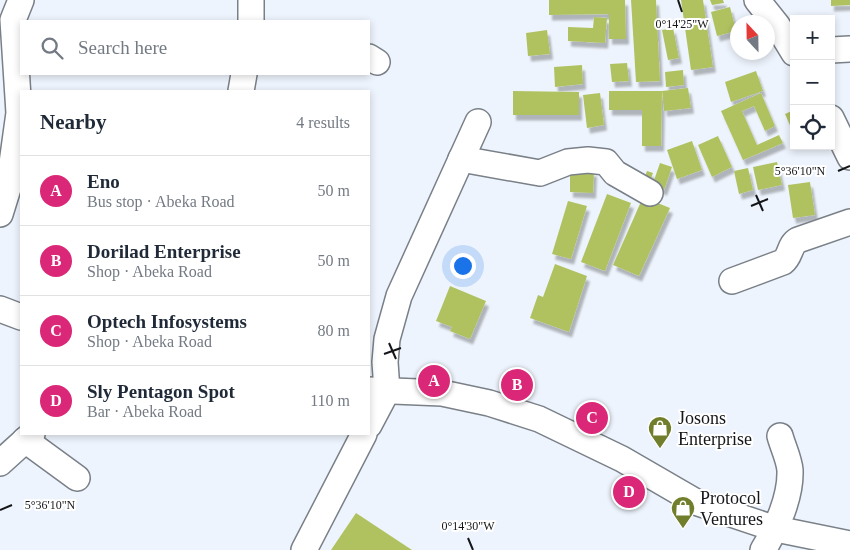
<!DOCTYPE html>
<meta charset="utf-8">
<style>
body{margin:0;font-family:"Times New Roman",serif;background:#f2f2f3;color:#1f2937}
.controls{position:absolute;right:15px;top:15px;display:grid;overflow:hidden;border-radius:0px;box-shadow:0 2px 8px #0003}
.controls button{width:45px;height:45px;display:grid;place-items:center;padding:0;border:0;border-bottom:1px solid #e0e1e3;background:#fff;color:#1f2937;font:25px sans-serif}
.compass{position:absolute;left:730px;top:15px;width:45px;height:45px;border-radius:50%;background:#fff;box-shadow:0 2px 8px #0003;rotate:338deg}
.you{position:absolute;left:462px;top:265px;width:18px;height:18px;margin:-12px;border:4px solid #fff;border-radius:50%;background:#1a73e8;box-shadow:0 0 0 8px #1a73e833}
.badge{display:grid;place-items:center;width:32px;height:32px;border-radius:50%;background:#db2777;color:#fff;font-size:16px;font-weight:700}
.pin{position:absolute;translate:-50% -50%;border:2px solid #fff;box-shadow:0 1px 5px #0006}
.list{margin:0;padding:0;list-style:none}
h2{display:flex;justify-content:space-between;align-items:center;height:65px;margin:0;padding:0 20px;font-size:21px}
h2 small{font-size:16px;font-weight:400;color:#747a83}
.list li{display:grid;grid-template-columns:32px 1fr auto;gap:15px;align-items:center;box-sizing:border-box;height:70px;padding:0 20px;border-top:1px solid #e0e1e3}
.list b{display:block;font-size:19px;white-space:nowrap}
.list p{margin:0;font-size:16px;white-space:nowrap;color:#747a83}
.list em{font-size:16px;font-style:normal;color:#747a83}
.icon{flex:none;width:28px;height:28px;fill:none;stroke:currentColor;stroke-width:2;stroke-linecap:round;stroke-linejoin:round}
.map{position:relative;flex:none;width:850px;height:550px;overflow:hidden}
.search{position:absolute;background:#fff;box-shadow:0 2px 8px #0003;left:20px;top:20px;width:350px;height:55px;display:flex;align-items:center;gap:12px;box-sizing:border-box;padding:0 18px;border-radius:0px;color:#747a83;font-size:19px}
.panel{position:absolute;background:#fff;box-shadow:0 2px 8px #0003;left:20px;top:90px;width:350px;height:345px;border-radius:0px}
.map>svg:first-child{display:block}
.building{fill:#b0c261;filter:url(#shadow)}
.lines{fill:none;stroke-linecap:round;stroke-linejoin:round}
.minor-casing{stroke:#7a8088;stroke-width:28}
.minor{stroke:#fff;stroke-width:25}
.ticks{fill:none;stroke:#141619;stroke-width:2}
.labels{text-anchor:middle;dominant-baseline:central;stroke-width:4;stroke-linejoin:round;paint-order:stroke}
.poi-label{font-size:18px;fill:#141619;stroke:#fff;text-anchor:start}
.ticks-label{font-size:12px;text-anchor:middle;fill:#141619;stroke:#fff;stroke-width:4;stroke-linejoin:round;paint-order:stroke}
</style>
<div class="map">
<svg width="850" height="550" viewBox="0 0 850 550">
<defs>
<filter id="shadow"><feDropShadow dx="3" dy="5.5" stdDeviation="1" flood-color="#0004"/></filter>
</defs>
<rect width="100%" height="100%" fill="#eef4fd"/>
<g class="building">
<path d="M549 0H625L626 39H609V14L549 15Z"/>
<path d="M631 0H656L660 81 636 82Z"/>
<path d="M681 0H703L713 67 691 70Z"/>
<path d="M710 0H723L724 3 712 5Z"/>
<path d="M831 0H850V5L831 6Z"/>
<path d="M730 7 736 31 717 36 711 12Z"/>
<path d="M594 17 607 18 605 43 568 41V27L593 28Z"/>
<path d="M673 28 679 58 668 60 662 30Z"/>
<path d="M547 30 550 54 528 56 526 33Z"/>
<path d="M627 63 629 81 612 82 610 64Z"/>
<path d="M582 65 583 84 555 87 554 67Z"/>
<path d="M683 70 684 85 666 87 665 72Z"/>
<path d="M756 71 763 91 731 102 725 82Z"/>
<path d="M688 88 691 108 664 111 662 91Z"/>
<path d="M513 91 579 92V115H513Z"/>
<path d="M609 91H662L661 146H642V110H609Z"/>
<path d="M600 93 604 125 587 128 583 95Z"/>
<path d="M761 93 775 126 765 131 754 106 742 111 757 145 779 135 783 143 743 160 721 111Z"/>
<path d="M794 110V134L785 114Z"/>
<path d="M718 136 732 167 712 177 698 145Z"/>
<path d="M692 141 702 170 677 179 667 150Z"/>
<path d="M777 162 782 185 758 190 753 167Z"/>
<path d="M660 163 672 167 664 190 652 186Z"/>
<path d="M748 168 753 190 739 194 734 171Z"/>
<path d="M570 170 594 171 593 193 570 192Z"/>
<path d="M647 171 653 173 649 184 643 182Z"/>
<path d="M810 182 815 215 793 218 788 185Z"/>
<path d="M607 194 631 203 605 271 581 262Z"/>
<path d="M643 197 670 208 639 276 613 265Z"/>
<path d="M568 201 587 206 571 259 552 254Z"/>
<path d="M555 264 587 276 569 332 530 318 538 295 543 297Z"/>
<path d="M450 286 486 301 470 339 450 331 452 327 436 321Z"/>
<path d="M356 513 412 550H331Z"/>
</g>
<g class="lines">
<g class="minor-casing">
<g id="minor">
<path d="M757 0 777 25 794 53"/>
<path d="M251 21V0"/>
<path d="M831 50 850 49"/>
<path d="M369 57 377 62"/>
<path d="M241 91 244 74"/>
<path d="M831 118 850 157"/>
<path d="M461 159 540 173 568 162 588 160 606 162 615 173 650 193"/>
<path d="M0 214 9 185 19 113 13 20 21 0"/>
<path d="M732 281 783 262C791 256 789 245 798 240L850 222"/>
<path d="M0 309 21 317"/>
<path d="M369 390 442 393 489 403 539 419 622 459 698 503 776 529 850 544"/>
<path d="M369 425 387 391 385 362 387 339 399 296 478 122"/>
<path d="M25 440 77 478"/>
<path d="M0 463 32 434"/>
<path d="M304 550 364 434"/>
<path d="M763 550C777 528 791 497 790 470 789 459 783 447 780 436"/>
</g>
</g>
<use href="#minor" class="minor"/>
</g>
<path class="ticks" d="M678 0 682 12M838 171 850 166M756 195 763 211M751 206 768 199M389 343 396 359M384 354 401 348M0 510 12 505M468 538 473 550"/>
<defs>
<g id="shop-pin" transform="scale(1.25)"><path d="M0 17L-7.5 6A9.5 9.5 0 1 1 7.5 6Z" fill="#717f2c" stroke="#fff"/><path d="M-5-2.5h2.3a2.7 3.5 0 0 1 5.4 0H5L5.5 6h-11ZM-1.5-2.5h3a1.5 2.3 0 0 0-3 0Z" fill="#fff"/></g>
</defs>
<g fill-rule="evenodd">
<use href="#shop-pin" x="660" y="428"/>
<use href="#shop-pin" x="683" y="508"/>
</g>
<g class="labels">
<g class="poi-label">
<text x="678" y="418">Josons<tspan x="678" dy="21">Enterprise</tspan></text>
<text x="700" y="498">Protocol<tspan x="700" dy="21">Ventures</tspan></text>
</g>
</g>
<g class="ticks-label">
<text x="682" y="28">0°14'25"W</text>
<text x="800" y="175">5°36'10"N</text>
<text x="50" y="509">5°36'10"N</text>
<text x="468" y="530">0°14'30"W</text>
</g>
</svg>
<div class="controls">
<button>+</button>
<button>−</button>
<button><svg class="icon" aria-label="locate" viewBox="0 0 24 24"><circle cx="12" cy="12" r="6"/><path d="M12 2v4M12 18v4M2 12h4M18 12h4"/></svg></button>
</div>
<svg class="compass" viewBox="-18 -18 36 36"><path d="M0-13l5 13h-10z" fill="#e53935"/><path d="M0 13l5-13h-10z" fill="#747a83"/></svg>
<div class="you"></div>
<div class="pin badge" style="left:434px;top:381px">A</div>
<div class="pin badge" style="left:517px;top:385px">B</div>
<div class="pin badge" style="left:592px;top:418px">C</div>
<div class="pin badge" style="left:629px;top:492px">D</div>
<div class="search"><svg class="icon" aria-label="search" viewBox="0 0 24 24"><circle cx="10" cy="10" r="6"/><path d="M15 15l6 6"/></svg>Search here</div>
<section class="panel">
<h2>Nearby<small>4 results</small></h2>
<ul class="list">
<li><span class="badge">A</span><div><b>Eno</b><p>Bus stop · Abeka Road</p></div><em>50 m</em></li>
<li><span class="badge">B</span><div><b>Dorilad Enterprise</b><p>Shop · Abeka Road</p></div><em>50 m</em></li>
<li><span class="badge">C</span><div><b>Optech Infosystems</b><p>Shop · Abeka Road</p></div><em>80 m</em></li>
<li><span class="badge">D</span><div><b>Sly Pentagon Spot</b><p>Bar · Abeka Road</p></div><em>110 m</em></li>
</ul>
</section>
</div>
